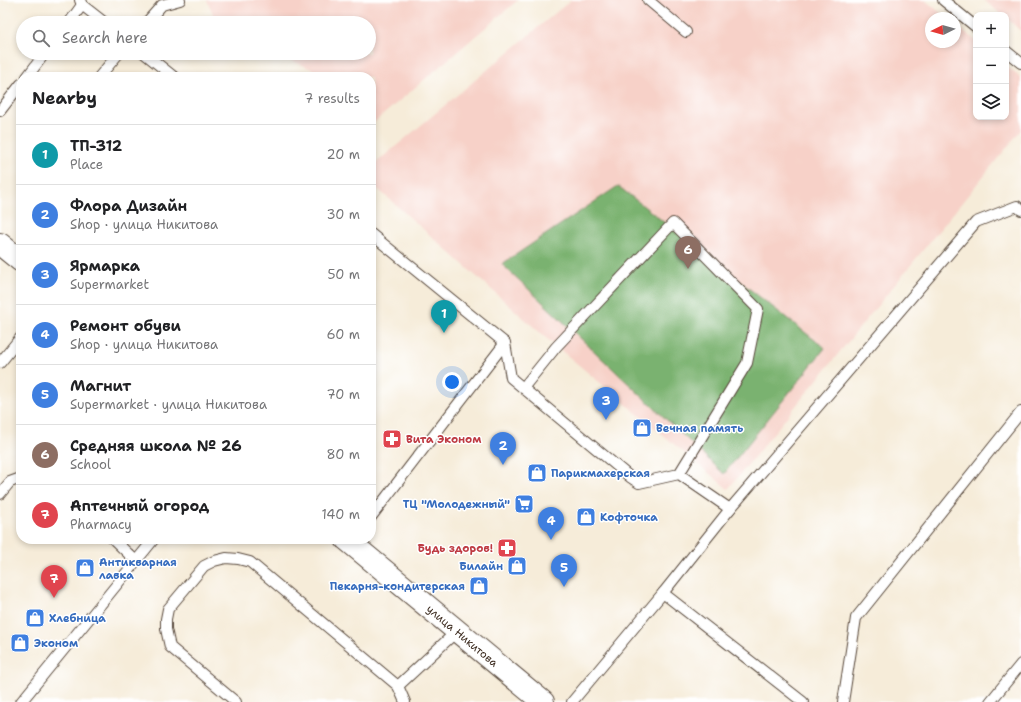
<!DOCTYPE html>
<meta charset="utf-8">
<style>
body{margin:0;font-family:"Shantell Sans",sans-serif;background:#f2f2f2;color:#202124}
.controls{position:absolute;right:12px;top:12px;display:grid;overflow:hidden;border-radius:8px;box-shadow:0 2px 6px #0003}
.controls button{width:36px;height:36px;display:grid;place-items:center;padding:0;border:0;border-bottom:1px solid #e0e0e0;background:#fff;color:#202124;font:20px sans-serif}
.compass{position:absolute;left:925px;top:12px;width:36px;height:36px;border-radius:50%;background:#fff;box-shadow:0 2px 6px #0003;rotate:265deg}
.you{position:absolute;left:452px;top:382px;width:14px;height:14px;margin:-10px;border:3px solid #fff;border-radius:50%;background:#1a73e8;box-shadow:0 0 0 6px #1a73e833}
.badge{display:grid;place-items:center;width:26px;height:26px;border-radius:50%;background:#1f6fb2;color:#fff;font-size:13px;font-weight:700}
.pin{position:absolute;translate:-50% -33px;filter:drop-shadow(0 1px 2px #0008)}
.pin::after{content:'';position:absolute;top:21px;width:14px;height:12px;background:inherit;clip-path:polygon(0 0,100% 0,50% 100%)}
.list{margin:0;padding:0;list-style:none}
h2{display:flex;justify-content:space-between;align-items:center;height:52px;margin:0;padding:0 16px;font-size:17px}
h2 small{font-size:13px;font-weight:400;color:#757577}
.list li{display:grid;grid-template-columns:26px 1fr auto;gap:12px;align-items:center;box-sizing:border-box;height:60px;padding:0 16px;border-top:1px solid #e0e0e0}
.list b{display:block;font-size:15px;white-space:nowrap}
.list p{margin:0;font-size:13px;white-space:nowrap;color:#757577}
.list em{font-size:13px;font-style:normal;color:#757577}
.icon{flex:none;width:22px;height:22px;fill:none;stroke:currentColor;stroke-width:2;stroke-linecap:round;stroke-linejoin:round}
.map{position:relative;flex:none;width:1021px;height:702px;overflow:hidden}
.search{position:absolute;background:#fff;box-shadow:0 2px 6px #0003;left:16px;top:16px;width:360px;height:44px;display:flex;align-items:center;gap:10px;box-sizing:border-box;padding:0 14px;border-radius:22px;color:#757577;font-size:15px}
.panel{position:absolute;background:#fff;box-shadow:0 2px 6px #0003;left:16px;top:72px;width:360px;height:472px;border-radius:16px}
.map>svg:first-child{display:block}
.built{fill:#f7d1c8}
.forest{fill:#7ab270;stroke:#5a6e47}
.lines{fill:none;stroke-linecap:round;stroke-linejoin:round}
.service-casing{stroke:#57473a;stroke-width:12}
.tertiary-casing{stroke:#57473a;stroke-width:24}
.service{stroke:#fff;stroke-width:10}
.tertiary{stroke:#fff;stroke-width:22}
.labels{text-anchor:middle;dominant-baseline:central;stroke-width:3;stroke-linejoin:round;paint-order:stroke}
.shop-label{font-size:11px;font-weight:bold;fill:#366cbe;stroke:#fff;text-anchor:start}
.health-label{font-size:11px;font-weight:bold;fill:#be3a42;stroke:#fff;text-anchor:start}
.street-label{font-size:11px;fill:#3b2a1e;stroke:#fff}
</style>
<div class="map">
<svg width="1021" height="702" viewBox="0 0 1021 702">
<rect width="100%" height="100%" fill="#fff"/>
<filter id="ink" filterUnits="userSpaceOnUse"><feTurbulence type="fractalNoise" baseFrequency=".025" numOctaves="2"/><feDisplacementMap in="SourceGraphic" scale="8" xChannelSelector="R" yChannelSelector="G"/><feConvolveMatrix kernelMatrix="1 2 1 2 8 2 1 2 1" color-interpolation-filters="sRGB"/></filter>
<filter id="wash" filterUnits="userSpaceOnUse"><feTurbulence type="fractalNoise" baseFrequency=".012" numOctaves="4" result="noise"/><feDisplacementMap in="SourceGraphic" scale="16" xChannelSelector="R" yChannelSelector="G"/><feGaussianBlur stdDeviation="0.9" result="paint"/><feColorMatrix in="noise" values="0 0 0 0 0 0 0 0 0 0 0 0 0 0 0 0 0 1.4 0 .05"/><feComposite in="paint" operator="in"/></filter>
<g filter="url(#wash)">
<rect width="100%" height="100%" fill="#f6ecd9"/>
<g class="built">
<path d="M207 0H518L371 125V77H320L314 70 274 53H369V23H217Z"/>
<path d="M571 0H925L947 18H931V42H955V24L976 41V117H1006V66L1021 78V130L728 489 545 337 371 183V167Z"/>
<path d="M984 0H1021V31L1006 18V15H1002Z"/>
</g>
<path class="forest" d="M618 186 825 348 724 474 502 264Z"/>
</g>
<g filter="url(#ink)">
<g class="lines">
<g class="service-casing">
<g id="service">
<path d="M80 0 82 5 105 23"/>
<path d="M648 0 686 32"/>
<path d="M943 0 976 27"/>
<path d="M69 23 82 5"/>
<path d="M146 23 162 5 180 0"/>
<path d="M1006 51 1021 63"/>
<path d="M144 53 174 77"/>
<path d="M27 77 45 53"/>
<path d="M99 77 119 53"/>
<path d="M0 111 21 84"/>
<path d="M371 234 505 343 511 378 630 477 639 483 679 474 730 509"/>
<path d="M0 363 21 337"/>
<path d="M523 388 556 347 673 223 758 309 747 363 679 474"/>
<path d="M0 494 10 482 21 478"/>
<path d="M371 517 505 343"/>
<path d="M113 539 136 561"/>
<path d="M663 593 803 702"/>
<path d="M398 686 457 631"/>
<path d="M21 702 154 539"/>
<path d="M236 702 170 647 166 629V619L168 609 204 566 214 561 226 558 238 559 250 562 398 686 405 702"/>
<path d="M572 702 663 593 730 509 976 222 1017 206 1021 210"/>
<path d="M843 702 856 618 1021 412"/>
<path d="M990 702 1021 664"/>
</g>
</g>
<g class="tertiary-casing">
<g id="tertiary">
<path d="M0 244 21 261"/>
<path d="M346 539 543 702"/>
</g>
</g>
<use href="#service" class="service"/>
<use href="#tertiary" class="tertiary"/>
</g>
</g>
<defs>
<g id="shop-square" transform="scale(1)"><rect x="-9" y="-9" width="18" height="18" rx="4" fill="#3f7fe0" stroke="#fff"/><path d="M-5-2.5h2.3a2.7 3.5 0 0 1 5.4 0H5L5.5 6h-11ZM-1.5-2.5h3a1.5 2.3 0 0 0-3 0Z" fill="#fff"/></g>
<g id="pharmacy-square" transform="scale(1)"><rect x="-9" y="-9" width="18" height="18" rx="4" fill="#e0444e" stroke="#fff"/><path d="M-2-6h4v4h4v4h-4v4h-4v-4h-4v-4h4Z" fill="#fff"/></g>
<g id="supermarket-square" transform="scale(1)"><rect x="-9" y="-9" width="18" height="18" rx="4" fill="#3f7fe0" stroke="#fff"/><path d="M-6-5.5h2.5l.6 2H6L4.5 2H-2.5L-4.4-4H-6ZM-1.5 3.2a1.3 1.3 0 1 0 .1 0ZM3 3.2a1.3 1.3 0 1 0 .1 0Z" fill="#fff"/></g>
</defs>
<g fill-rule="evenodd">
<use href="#shop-square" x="642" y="428"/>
<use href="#pharmacy-square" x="392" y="439"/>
<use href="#shop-square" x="537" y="473"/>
<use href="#supermarket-square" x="524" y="504"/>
<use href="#shop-square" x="586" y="517"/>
<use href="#pharmacy-square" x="507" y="548"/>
<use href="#shop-square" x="517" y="566"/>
<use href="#shop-square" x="85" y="568"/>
<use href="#shop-square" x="479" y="586"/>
<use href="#shop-square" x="35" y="618"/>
<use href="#shop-square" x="20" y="643"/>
</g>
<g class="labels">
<g class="shop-label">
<text x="656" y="428">Вечная память</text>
<text x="551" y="473">Парикмахерская</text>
<text x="510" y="504" text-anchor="end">ТЦ "Молодежный"</text>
<text x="600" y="517">Кофточка</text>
<text x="99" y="562">Антикварная<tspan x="99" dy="13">лавка</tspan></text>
<text x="503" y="566" text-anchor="end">Билайн</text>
<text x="465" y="586" text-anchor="end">Пекарня-кондитерская</text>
<text x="49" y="618">Хлебница</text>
<text x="34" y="643">Эконом</text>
</g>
<g class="health-label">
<text x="406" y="439">Вита Эконом</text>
<text x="493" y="548" text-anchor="end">Будь здоров!</text>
</g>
<g class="street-label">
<text transform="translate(462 636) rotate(40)">улица Никитова</text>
</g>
</g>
</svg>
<div class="controls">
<button>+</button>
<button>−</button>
<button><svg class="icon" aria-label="layers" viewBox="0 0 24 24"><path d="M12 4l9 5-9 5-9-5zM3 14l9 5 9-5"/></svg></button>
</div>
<svg class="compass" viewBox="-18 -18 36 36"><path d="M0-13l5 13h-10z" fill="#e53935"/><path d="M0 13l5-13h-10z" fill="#757577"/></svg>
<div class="you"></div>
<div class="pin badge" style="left:444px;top:333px;background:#0f9aa8">1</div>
<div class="pin badge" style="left:503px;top:465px;background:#3f7fe0">2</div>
<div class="pin badge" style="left:606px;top:420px;background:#3f7fe0">3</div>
<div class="pin badge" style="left:551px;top:540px;background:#3f7fe0">4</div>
<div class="pin badge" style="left:564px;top:587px;background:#3f7fe0">5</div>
<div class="pin badge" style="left:688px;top:269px;background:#8d6e63">6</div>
<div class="pin badge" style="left:54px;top:598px;background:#e0444e">7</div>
<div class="search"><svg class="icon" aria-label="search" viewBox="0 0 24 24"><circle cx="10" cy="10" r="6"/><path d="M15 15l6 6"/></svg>Search here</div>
<section class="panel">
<h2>Nearby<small>7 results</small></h2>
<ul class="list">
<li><span class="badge" style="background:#0f9aa8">1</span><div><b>ТП-312</b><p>Place</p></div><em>20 m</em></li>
<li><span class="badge" style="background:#3f7fe0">2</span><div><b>Флора Дизайн</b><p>Shop · улица Никитова</p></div><em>30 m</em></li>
<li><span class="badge" style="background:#3f7fe0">3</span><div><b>Ярмарка</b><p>Supermarket</p></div><em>50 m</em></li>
<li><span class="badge" style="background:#3f7fe0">4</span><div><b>Ремонт обуви</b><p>Shop · улица Никитова</p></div><em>60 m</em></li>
<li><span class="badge" style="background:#3f7fe0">5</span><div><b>Магнит</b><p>Supermarket · улица Никитова</p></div><em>70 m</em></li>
<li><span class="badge" style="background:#8d6e63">6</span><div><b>Средняя школа № 26</b><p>School</p></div><em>80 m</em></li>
<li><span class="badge" style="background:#e0444e">7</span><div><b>Аптечный огород</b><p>Pharmacy</p></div><em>140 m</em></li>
</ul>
</section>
</div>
